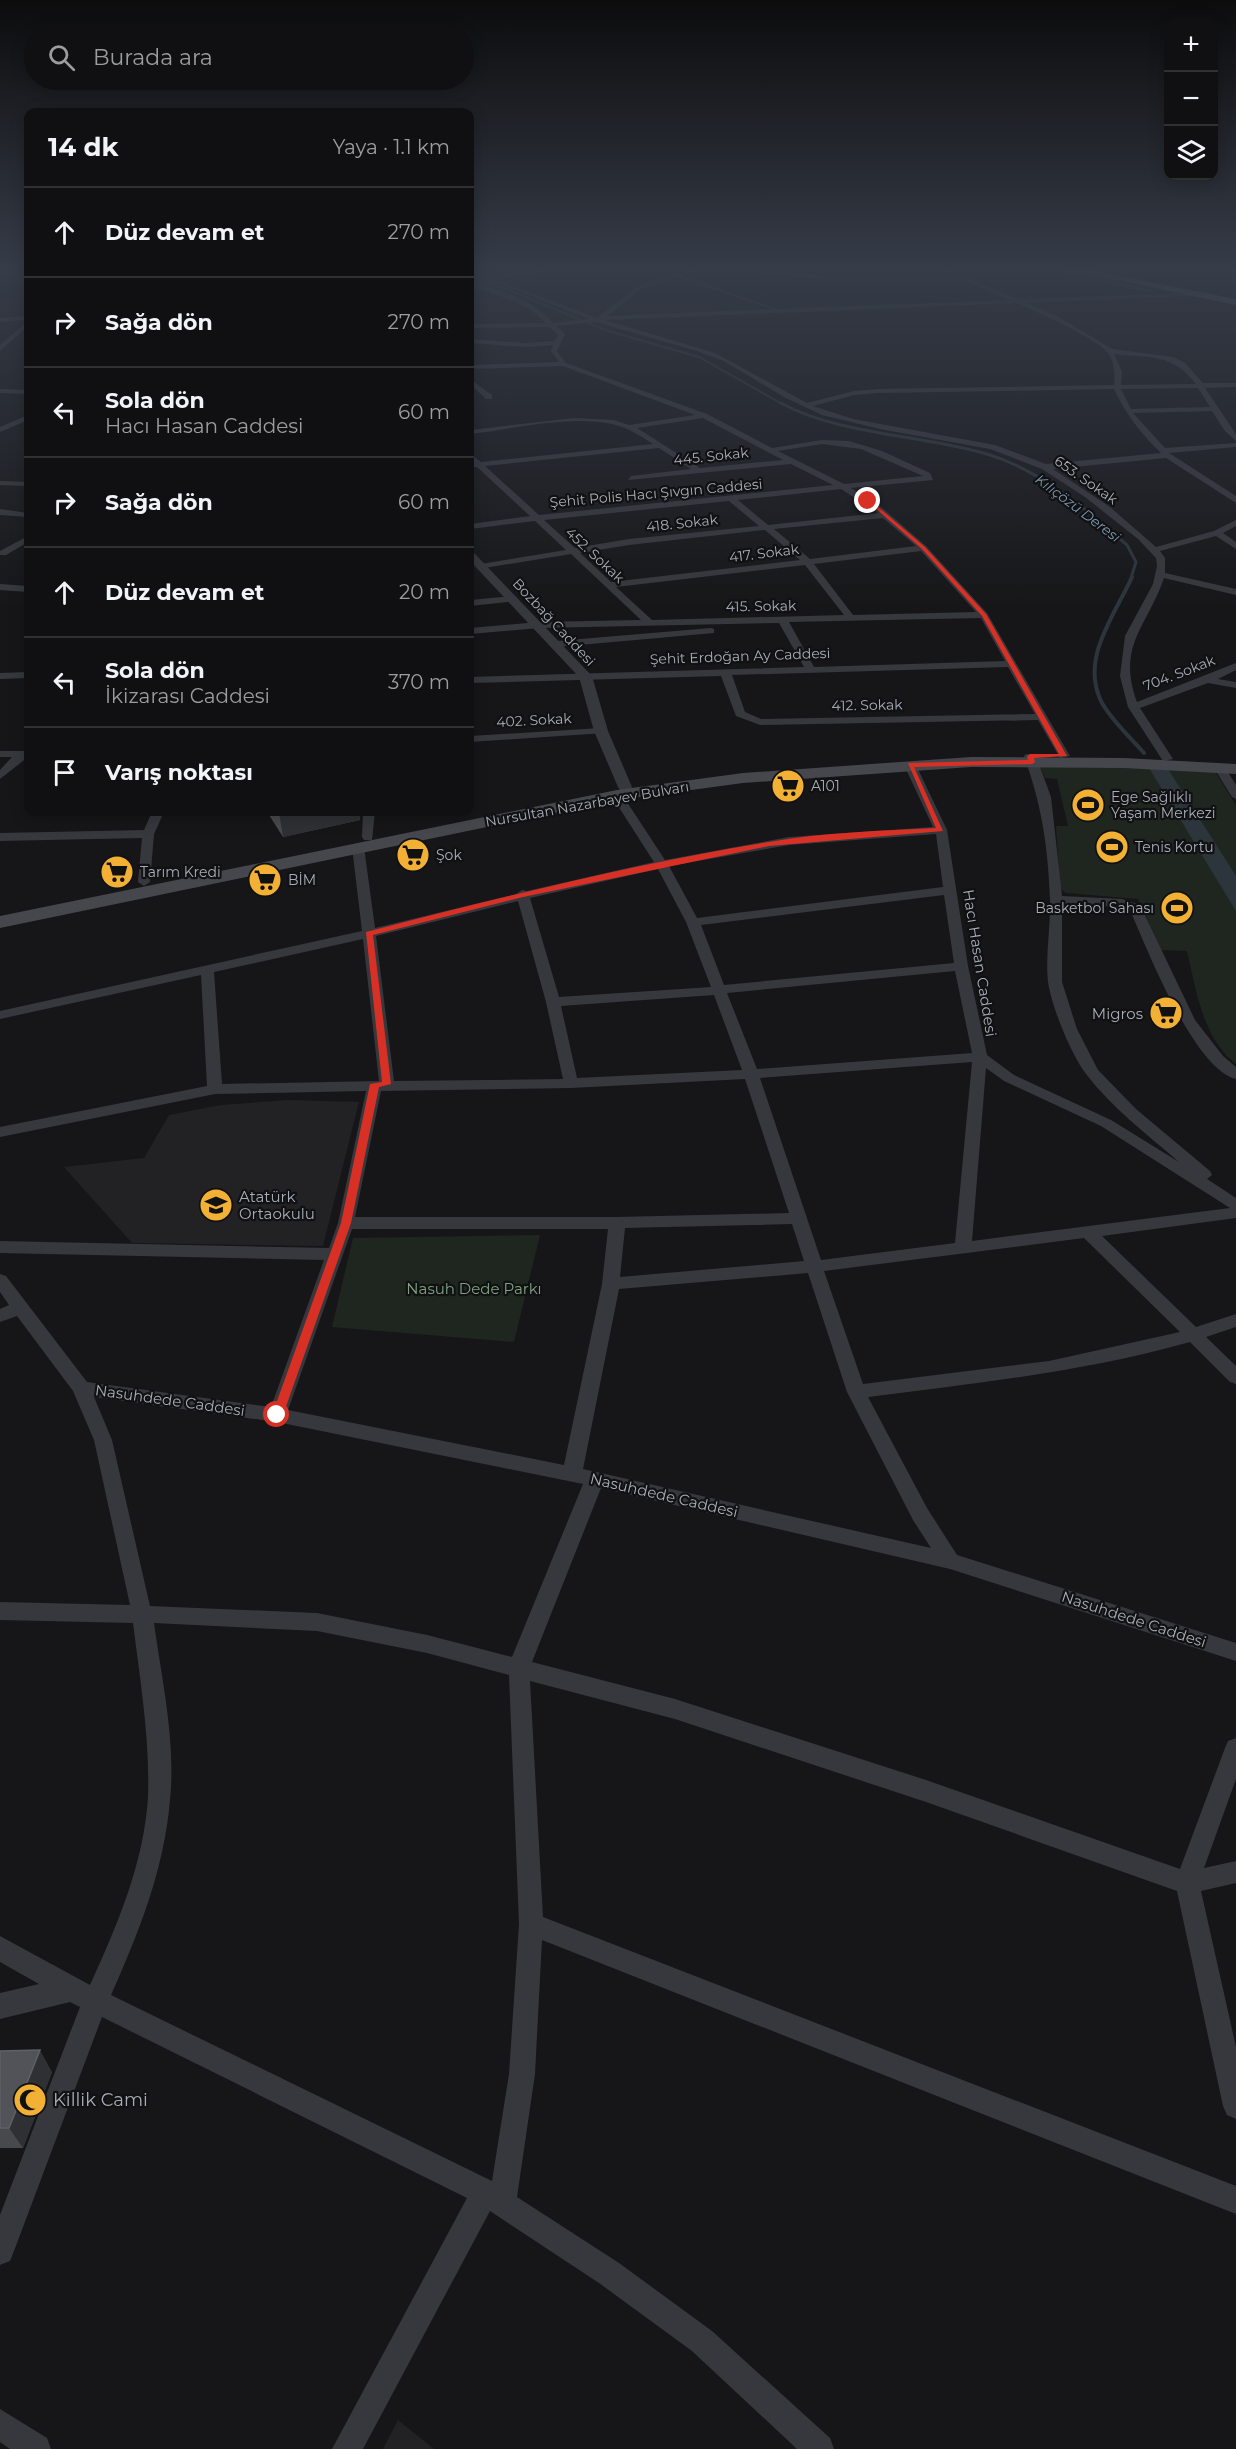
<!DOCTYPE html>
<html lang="tr">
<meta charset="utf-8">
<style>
body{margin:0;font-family:Montserrat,sans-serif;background:#19191b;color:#f1f3f6}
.controls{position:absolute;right:18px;top:18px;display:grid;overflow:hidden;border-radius:12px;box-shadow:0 3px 15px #0003}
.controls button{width:54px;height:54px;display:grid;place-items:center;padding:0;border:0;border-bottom:2px solid #303032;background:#101012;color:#f1f3f6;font:30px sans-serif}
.stop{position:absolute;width:18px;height:18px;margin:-14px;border:4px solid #d93025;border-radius:50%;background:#fff}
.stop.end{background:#d93025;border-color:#fff;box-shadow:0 2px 6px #0008}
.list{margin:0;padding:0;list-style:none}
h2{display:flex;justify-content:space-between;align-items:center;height:78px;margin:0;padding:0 24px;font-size:26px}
h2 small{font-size:20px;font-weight:400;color:#9c9d9f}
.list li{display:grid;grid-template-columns:39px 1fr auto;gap:18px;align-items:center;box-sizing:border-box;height:90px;padding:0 24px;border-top:2px solid #303032}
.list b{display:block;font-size:22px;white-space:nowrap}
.list p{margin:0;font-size:20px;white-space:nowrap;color:#9c9d9f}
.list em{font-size:20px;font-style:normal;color:#9c9d9f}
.icon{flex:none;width:33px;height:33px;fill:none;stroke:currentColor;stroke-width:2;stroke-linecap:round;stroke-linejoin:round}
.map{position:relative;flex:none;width:1236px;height:2449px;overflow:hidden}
.search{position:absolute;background:#101012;box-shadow:0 3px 15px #0003;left:24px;top:24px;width:450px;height:66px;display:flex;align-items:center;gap:15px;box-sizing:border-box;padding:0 21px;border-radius:33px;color:#9c9d9f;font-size:22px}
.panel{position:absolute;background:#101012;box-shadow:0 3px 15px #0003;left:24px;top:108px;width:450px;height:708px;border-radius:12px}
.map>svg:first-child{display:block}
.built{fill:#222225}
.green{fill:#1e261f}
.water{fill:#2c353c}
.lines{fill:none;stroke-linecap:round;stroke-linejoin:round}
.stream-far2{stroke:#2c353c;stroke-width:2}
.stream-far1{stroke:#2c353c;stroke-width:3}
.stream{stroke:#2c353c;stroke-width:4}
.minor{fill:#37383d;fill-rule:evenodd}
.tertiary{fill:#37383d;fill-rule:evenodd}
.secondary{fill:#45474d;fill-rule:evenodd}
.trunk{fill:#5b5e65;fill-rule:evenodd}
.wall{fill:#47494d}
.shaded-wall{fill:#2f3033}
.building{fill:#525359;stroke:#5f6168;stroke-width:1.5}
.route{fill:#d93025}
.labels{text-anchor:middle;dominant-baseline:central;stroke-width:4.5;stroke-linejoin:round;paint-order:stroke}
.far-street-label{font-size:14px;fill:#a8adb8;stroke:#111113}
.far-water-label{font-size:14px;font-style:italic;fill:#7f9bb3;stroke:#111113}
.far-poi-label{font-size:14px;fill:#a8adb8;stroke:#111113;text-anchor:start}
.street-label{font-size:15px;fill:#a8adb8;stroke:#111113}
.poi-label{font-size:15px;fill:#a8adb8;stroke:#111113;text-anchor:end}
.park-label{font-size:15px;fill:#7fa381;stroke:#111113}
.near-poi-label{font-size:18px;fill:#a8adb8;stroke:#111113;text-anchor:start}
</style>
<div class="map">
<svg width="1236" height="2449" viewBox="0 0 1236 2449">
<rect width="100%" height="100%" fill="#161618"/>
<g class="built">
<path d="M288 1100 359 1102 323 1246 132 1243 64 1167 144 1158 169 1115 221 1105Z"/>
<path d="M398 2420 434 2449H383Z"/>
</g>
<g class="green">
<path d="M0 267H28V283L0 281Z"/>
<path d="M1043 765 1214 770 1236 805V1064C1203 1039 1196 990 1187 951L1161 950 1138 899 1066 893 1060 888 1056 826H1068L1057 779 1045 778 1040 767Z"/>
<path d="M540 1235 514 1342 332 1327 353 1238Z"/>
</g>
<path class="water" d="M1149 768 1168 769 1236 876V911Z"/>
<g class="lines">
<path class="stream-far2" d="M470 280 504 288 605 330 699 357 784 405"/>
<path class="stream-far1" d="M781 403C838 435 927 435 990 455 1041 471 1087 510 1127 545L1136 562 1131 578"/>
<path class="stream" d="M1132 577C1115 615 1079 659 1102 703 1113 722 1130 737 1144 753"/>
<g class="minor">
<path d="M556 267H570L497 280 597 318 635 288 697 267 853 278 955 277 933 267H941L1018 299 1198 293 1196 296 1026 303 1055 315 1112 349 1174 357 1185 363 1203 383H1236V387L1205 388 1236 434V441L1225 431 1212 411 1133 413 1165 448 1236 443V447L1169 453 1236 496V503L1166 458 1053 469 1110 507 1156 547 1214 531 1236 520V526L1223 533 1236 542V549L1216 536 1160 551 1165 558V573L1236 589V595L1164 578C1148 626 1116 645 1137 702L1236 663V670L1218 679 1236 682V688L1208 683 1140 708 1173 759 1163 761 1128 707 1120 676 1125 636 1153 584 1157 566 1156 558 1138 539 1085 497 1042 469 990 449 880 429 822 415 784 397 724 361 697 351 596 322 556 326 565 334 557 351 566 363 707 414 772 448 822 440 849 441 882 451 930 473 933 480 851 488 880 506 926 546 987 613 1070 756 1060 758 1038 720 760 725 736 716 721 676 470 683V677L804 667 779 623 539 628 470 634V628L539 622 641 620 571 554 478 569V565L481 564 566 550 535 521 470 529V524L530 516 477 467H470L472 463 470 454 481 462 653 444C641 436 627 427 612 424 567 415 515 429 470 434V430L574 418 614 420 629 425 695 415 563 366 470 369V365L559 362 551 351 553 345 525 347 470 343V339L525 343 555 341 558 335 550 327 470 328V324L546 323 531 310 514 301 470 286V282C499 289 533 299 553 323L589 319 506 286 470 278V274L495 279 497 276ZM705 268 853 282 960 279 1009 300 777 309 683 276ZM677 277 771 309 608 316 639 290ZM1017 303C1035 311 1098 339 1108 353 1115 363 1115 374 1114 385L878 389 854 391 807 403 715 353 605 320ZM1114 354C1150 358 1172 353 1196 384L1121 385 1122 372ZM1198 388 1210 407 1131 409 1121 389ZM1114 389C1126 414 1141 434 1161 453L1046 464 995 445 853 419 813 406 854 395 878 393ZM703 418 783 460 700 468 637 428ZM822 444 861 449 923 476 844 484 778 451ZM659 448 691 469 631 476 628 480 791 464 833 485 539 515 485 466ZM841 489 878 513 768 525 738 500ZM729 501 759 526 629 539 575 548 544 520ZM883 518 916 546 810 559 774 529ZM765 530 800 560 611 582 580 553 629 545ZM921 551 976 612 853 615 814 564ZM805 565 844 615 652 620 616 587ZM981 618 1005 661 814 667 789 622ZM1008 667 1035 714 761 719 745 712 732 675Z"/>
<path d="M1041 267H1052L1151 290 1148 292Z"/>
<path d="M28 321V326L0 351V345Z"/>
<path d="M470 379 492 395V399H486L470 384Z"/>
<path d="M0 389 28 390V394L0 393Z"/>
<path d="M28 415V420L0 432V427Z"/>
<path d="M0 481 28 482V486L0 485Z"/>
<path d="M0 509 28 513V517L0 515Z"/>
<path d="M28 536V542L6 555H0V551Z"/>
<path d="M0 584 28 586V592L0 590Z"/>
<path d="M514 596 517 597V601L470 606V600Z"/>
<path d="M711 628 714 629V633L557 647 552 644 557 641Z"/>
<path d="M28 672V678L0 679V673Z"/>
<path d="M601 728 605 729V733L470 742V736Z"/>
<path d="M0 751H28V757L0 779V770L12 757H0Z"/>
<path d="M1026 754 1036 756 1051 797 1062 896 1122 899 1140 905 1195 1020 1223 1056 1236 1067V1079C1194 1069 1147 949 1130 910L1120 907 1062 904V982L1077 1029 1098 1070 1136 1109 1210 1171 1212 1175 1207 1179 1236 1198V1218L1102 1236 1196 1327 1236 1314V1327L1206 1337 1236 1366V1384L1230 1382 1190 1342C1084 1372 977 1383 868 1397L927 1508 957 1555 1236 1643V1661L950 1569 601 1488 532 1662 675 1699 926 1780 1180 1869 1225 1748 1228 1741 1236 1738V1779L1204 1868 1236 1861V1883L1201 1891 1236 2047V2119L1227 2115 1223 2106 1177 1891 926 1802 675 1719 530 1681 543 1917 1236 2186V2214L542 1940 535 2074 517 2197 619 2263 712 2331 830 2438 834 2449H797L692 2351 599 2283 490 2211 363 2449H332L467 2198 102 2017 14 2251 10 2261 0 2265V2215L80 2007 70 2002 0 2019V1993L39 1984 0 1962V1936L90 1985C117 1926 144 1863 148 1797 150 1738 140 1680 133 1623L0 1620V1602L130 1605 94 1440 73 1391 17 1316 0 1322V1309L9 1305 0 1292V1274L6 1276 87 1382 271 1407 324 1260 0 1253V1241L329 1248 338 1223 366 1091 215 1094 0 1137V1127L207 1086 201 975 0 1019V1011L362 931 352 847 358 843 364 847 375 928 516 894 522 890 527 891 654 862 611 795 617 791 621 793 665 860 789 837 933 827 904 765 910 762 916 765 947 830 968 966 987 1055 1014 1075 1111 1120 1179 1162C1148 1135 1112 1108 1086 1074 1071 1054 1052 1008 1048 982 1045 955 1051 926 1050 899 1048 847 1042 806 1024 756ZM936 834 943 887 697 918 669 866 789 845ZM658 869 686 922 711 987 559 997 530 898ZM944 895 954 963 724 985 701 925ZM518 901 546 1002 563 1079 394 1081 376 936ZM363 939 379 1081 222 1084 214 972ZM955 971 972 1053 757 1069 727 993ZM714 995 742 1070 577 1078 561 1006ZM972 1062 955 1243 821 1260 760 1078ZM986 1068 1004 1081 1101 1126 1230 1208 972 1241ZM745 1079 789 1213 617 1217H355L381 1091 571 1088ZM792 1224 804 1261 620 1277 625 1228ZM352 1229H608L602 1284 564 1465 288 1410ZM1084 1238 1180 1332 1049 1361 863 1384 824 1271ZM808 1273 847 1392 913 1520 931 1548 583 1469 619 1289ZM94 1397 277 1422 583 1484 512 1657 427 1635 317 1613 150 1606 112 1440ZM154 1623 317 1631 427 1653 509 1675 519 1924 509 2074 492 2181 111 1995C139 1932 164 1870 170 1800 176 1742 162 1681 154 1623Z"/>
<path d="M1220 765 1224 766 1236 785V799L1232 797 1214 768Z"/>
<path d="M152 812H164L154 834 150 882 144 886 138 882 142 838 0 841V833L144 830Z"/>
<path d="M363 812H375L372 840H364L362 837Z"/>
<path d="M0 2409 47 2438 51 2449H10L0 2442Z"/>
</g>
<g class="tertiary">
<path d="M28 316V320L0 322V318Z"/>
<path d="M470 552 474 553 592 676 608 731 632 787 630 790H620L618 787 594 731 579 677 470 561Z"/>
</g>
<path class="secondary" d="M971 757 1124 758 1236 764V774L1124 768 971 767 743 783 617 800 0 928V916L617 790 743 773Z"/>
<path class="trunk" d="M1055 267H1074L1236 299V305Z"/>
</g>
<g class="wall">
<path d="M268 812H359L360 820 283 837 269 815Z"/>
<path d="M0 2052 52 2072 23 2148H0Z"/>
</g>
<g class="shaded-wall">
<path d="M279 812H359L360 820 283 837Z"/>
<path d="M40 2050 52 2072 23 2148 9 2128Z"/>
</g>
<path class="building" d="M40 2050 9 2128H0V2051Z"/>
<linearGradient id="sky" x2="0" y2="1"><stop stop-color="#0c0c0d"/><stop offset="0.44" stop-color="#363c48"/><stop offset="1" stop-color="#363c48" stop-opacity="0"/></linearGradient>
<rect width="1236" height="610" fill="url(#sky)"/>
<path class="route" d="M866 500H870L925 547 986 614 1067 756 1034 758 1035 762 1032 764 914 767 943 831 769 846 523 897 373 935 391 1084 379 1087 351 1223 283 1415 281 1418H273L272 1415 341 1223 370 1084 382 1082 366 932C499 898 633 864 769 842 824 832 881 831 936 828L908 763 1028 760 1027 756 1030 754H1059L982 616 922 549Z"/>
<defs>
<g id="supermarket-disc" transform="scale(1.725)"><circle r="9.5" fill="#f2b134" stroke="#111113"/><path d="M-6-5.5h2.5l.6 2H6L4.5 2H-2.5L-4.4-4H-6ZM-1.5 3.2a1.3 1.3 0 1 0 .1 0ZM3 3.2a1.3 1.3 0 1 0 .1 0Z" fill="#111"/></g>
<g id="stadium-disc" transform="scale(1.725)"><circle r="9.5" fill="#f2b134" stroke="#111113"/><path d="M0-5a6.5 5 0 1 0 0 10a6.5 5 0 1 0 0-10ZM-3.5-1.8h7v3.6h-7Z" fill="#111"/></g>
<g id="school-disc" transform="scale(1.725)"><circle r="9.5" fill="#f2b134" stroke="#111113"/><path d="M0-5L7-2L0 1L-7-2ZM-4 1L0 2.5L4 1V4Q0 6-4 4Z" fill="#111"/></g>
<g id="mosque-disc" transform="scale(1.725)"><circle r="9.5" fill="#f2b134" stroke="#111113"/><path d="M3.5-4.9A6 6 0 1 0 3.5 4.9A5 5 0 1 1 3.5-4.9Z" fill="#111"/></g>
</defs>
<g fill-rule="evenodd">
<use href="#supermarket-disc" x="788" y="786"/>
<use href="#stadium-disc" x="1088" y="805"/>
<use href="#stadium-disc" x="1112" y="847"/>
<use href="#supermarket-disc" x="413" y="855"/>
<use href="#supermarket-disc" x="117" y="872"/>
<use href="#supermarket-disc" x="265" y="880"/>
<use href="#stadium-disc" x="1177" y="908"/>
<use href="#supermarket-disc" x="1166" y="1013"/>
<use href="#school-disc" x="216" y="1205"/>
<use href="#mosque-disc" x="30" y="2100"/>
</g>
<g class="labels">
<g class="far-street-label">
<text transform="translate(711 456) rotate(-6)">445. Sokak</text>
<text transform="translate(1086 480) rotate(35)">653. Sokak</text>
<text transform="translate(656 493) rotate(-5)">Şehit Polis Hacı Şıvgın Caddesi</text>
<text transform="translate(682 523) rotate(-6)">418. Sokak</text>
<text transform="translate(764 553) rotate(-7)">417. Sokak</text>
<text transform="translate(595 555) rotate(43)">452. Sokak</text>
<text transform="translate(761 606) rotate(-1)">415. Sokak</text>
<text transform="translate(554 622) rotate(47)">Bozbağ Caddesi</text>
<text transform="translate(740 656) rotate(-2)">Şehit Erdoğan Ay Caddesi</text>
<text transform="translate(1179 673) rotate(-21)">704. Sokak</text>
<text transform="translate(867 705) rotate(-1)">412. Sokak</text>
<text transform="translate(534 720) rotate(-3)">402. Sokak</text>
<text transform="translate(587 804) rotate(-10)">Nursultan Nazarbayev Bulvarı</text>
</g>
<g class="far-water-label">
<text transform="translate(1078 508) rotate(37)">Kılıçözü Deresi</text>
</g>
<g class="far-poi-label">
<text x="811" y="786">A101</text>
<text x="1111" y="797">Ege Sağlıklı<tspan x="1111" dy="16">Yaşam Merkezi</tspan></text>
<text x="1135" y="847">Tenis Kortu</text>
<text x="436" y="855">Şok</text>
<text x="140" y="872">Tarım Kredi</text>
<text x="288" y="880">BİM</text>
<text x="1154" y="908" text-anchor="end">Basketbol Sahası</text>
</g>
<g class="street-label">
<text transform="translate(980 963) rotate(81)">Hacı Hasan Caddesi</text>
<text transform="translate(170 1400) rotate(8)">Nasuhdede Caddesi</text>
<text transform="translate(664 1495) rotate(13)">Nasuhdede Caddesi</text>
<text transform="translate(1134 1619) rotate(18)">Nasuhdede Caddesi</text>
</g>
<g class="poi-label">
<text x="1143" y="1013">Migros</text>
<text x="239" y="1196" text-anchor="start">Atatürk<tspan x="239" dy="17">Ortaokulu</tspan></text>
</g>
<g class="park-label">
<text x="474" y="1288">Nasuh Dede Parkı</text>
</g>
<g class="near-poi-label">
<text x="53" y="2100">Killik Cami</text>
</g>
</g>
</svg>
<div class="controls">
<button>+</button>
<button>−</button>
<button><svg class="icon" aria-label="layers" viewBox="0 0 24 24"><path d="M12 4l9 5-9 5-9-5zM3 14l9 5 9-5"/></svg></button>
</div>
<div class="stop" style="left:277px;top:1415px"></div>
<div class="stop end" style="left:868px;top:501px"></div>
<div class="search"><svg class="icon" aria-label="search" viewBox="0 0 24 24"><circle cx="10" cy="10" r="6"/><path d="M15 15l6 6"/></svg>Burada ara</div>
<section class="panel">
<h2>14 dk<small>Yaya · 1.1 km</small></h2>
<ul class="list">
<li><svg class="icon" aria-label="ahead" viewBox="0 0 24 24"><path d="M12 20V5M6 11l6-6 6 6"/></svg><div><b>Düz devam et</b></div><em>270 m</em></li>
<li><svg class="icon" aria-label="right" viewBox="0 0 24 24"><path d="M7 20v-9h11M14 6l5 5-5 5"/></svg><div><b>Sağa dön</b></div><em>270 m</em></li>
<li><svg class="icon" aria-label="left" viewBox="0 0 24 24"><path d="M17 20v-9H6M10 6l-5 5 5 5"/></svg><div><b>Sola dön</b><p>Hacı Hasan Caddesi</p></div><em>60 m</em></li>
<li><svg class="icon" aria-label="right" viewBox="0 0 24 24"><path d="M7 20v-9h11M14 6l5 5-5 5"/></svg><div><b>Sağa dön</b></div><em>60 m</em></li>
<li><svg class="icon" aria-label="ahead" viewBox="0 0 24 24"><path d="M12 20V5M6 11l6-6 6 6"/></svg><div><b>Düz devam et</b></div><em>20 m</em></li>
<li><svg class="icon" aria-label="left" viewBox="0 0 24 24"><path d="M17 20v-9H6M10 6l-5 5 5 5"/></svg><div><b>Sola dön</b><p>İkizarası Caddesi</p></div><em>370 m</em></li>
<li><svg class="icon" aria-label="arrive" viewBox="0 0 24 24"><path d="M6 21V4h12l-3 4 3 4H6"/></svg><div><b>Varış noktası</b></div></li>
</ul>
</section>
</div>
